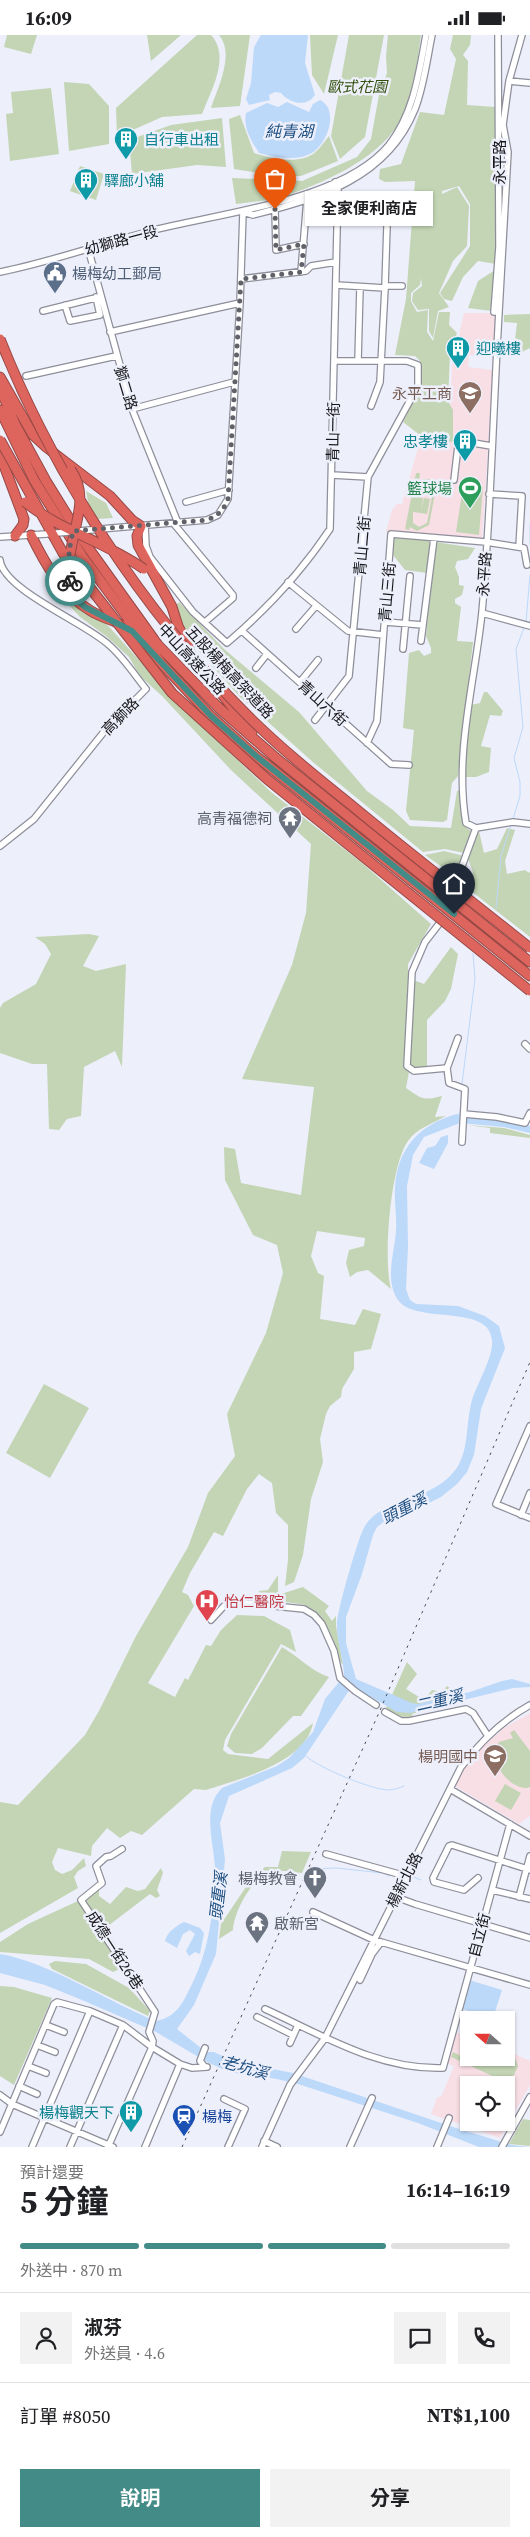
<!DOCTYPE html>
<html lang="zh-TW">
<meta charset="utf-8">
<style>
:root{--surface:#fff;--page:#f2f2f2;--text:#202124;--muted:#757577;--line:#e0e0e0;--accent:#438b87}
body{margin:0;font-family:"Source Serif 4","Noto Sans TC",serif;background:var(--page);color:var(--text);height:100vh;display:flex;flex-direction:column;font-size:19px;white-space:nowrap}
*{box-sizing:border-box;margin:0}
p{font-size:16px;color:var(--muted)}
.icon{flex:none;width:28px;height:28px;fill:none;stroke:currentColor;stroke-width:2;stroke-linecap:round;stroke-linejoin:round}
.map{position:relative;height:2112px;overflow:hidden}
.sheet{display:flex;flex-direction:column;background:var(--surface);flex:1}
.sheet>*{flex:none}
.needle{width:32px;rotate:291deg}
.tools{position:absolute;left:460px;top:1976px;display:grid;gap:10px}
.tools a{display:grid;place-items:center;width:55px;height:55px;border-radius:0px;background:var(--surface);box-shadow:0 1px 4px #0004;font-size:25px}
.pin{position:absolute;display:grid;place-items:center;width:42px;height:42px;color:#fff;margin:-51px -21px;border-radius:50% 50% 50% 0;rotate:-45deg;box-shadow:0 0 5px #0007}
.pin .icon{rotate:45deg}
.courier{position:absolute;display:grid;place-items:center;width:50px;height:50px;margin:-25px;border:4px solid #438b87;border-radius:50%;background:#fff;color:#222;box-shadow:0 1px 6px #0007}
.bubble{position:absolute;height:35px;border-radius:0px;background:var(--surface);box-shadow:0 1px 4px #0004;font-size:16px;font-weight:700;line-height:35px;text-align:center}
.summary em{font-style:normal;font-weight:700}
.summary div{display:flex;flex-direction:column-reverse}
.summary{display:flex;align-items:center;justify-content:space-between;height:85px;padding:0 20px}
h1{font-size:32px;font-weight:700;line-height:38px}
.bar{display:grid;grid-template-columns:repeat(4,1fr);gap:8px 5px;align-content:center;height:60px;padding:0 20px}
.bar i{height:6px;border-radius:4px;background:var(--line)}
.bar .on{background:var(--accent)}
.bar p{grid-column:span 4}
.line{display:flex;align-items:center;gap:12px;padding:0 20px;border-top:1px solid var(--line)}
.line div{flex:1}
.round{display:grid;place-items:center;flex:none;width:52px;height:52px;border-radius:0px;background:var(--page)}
.primary-button{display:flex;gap:10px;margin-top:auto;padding:10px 20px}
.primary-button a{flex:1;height:58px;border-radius:0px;background:var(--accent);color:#fff;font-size:20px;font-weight:700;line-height:58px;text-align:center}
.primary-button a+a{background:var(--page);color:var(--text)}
.status{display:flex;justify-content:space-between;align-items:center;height:35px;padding:0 25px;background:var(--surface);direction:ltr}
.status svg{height:14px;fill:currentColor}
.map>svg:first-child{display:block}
</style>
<div class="status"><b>16:09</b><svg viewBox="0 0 49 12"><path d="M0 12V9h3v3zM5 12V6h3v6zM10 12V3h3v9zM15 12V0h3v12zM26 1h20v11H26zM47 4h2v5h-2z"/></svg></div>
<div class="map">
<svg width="530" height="2112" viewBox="0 0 530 2112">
<rect width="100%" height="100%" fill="#edeffb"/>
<path fill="#f8dee5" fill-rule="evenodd" d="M464 278H495L494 319H486V322L469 320 468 332 493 335 482 505 386 497 392 475 397 469H402L420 406 449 408 452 331Z
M530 1678V1781L519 1789 455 1751 464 1733 481 1713 504 1693Z
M455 1997 469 2001V2022H506V2015L530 2026V2050L500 2103 431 2079 437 2063 442 2060 454 2031 445 2028ZM469 2050H506V2088H469Z"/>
<path fill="#c3d5b4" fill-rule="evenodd" d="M7 0H37L31 19 4 12Z
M147 0H181L151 26Z
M197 0H211C231 22 211 55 202 79L162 82 117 102 116 73Z
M219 0H250L240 71 211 73C218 52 235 19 219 0Z
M310 0H338L324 59 312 40Z
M349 0H384L365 102 340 124 331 101Z
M388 0H421C417 29 414 62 399 88 377 125 320 150 281 162 267 166 251 167 236 169L232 143 302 146 357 122 371 104 379 60 387 38 386 21Z
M453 0H471L470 10 463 20 468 26 467 70 495 72 496 229 478 226 463 242 452 266 444 264 440 258 470 211V169L459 151 442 156V159L457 152 469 171 467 211 453 226 439 258 449 272 438 276 433 303 429 296V274L418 275 412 266 413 258 422 251 421 243 420 250 411 258V266L417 277 428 275 427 297 433 306 439 277H450L449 290 457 298 450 319 448 366 453 375V407L425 404 403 387 421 351 420 326 415 321 395 320 406 264 415 146 385 147 379 144 380 134 401 129 420 77 444 80 456 24 450 14Z
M64 47 89 49 109 71V109L69 116Z
M51 53 59 119 10 126 6 79 13 78 11 57Z
M240 80 254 118C270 123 296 130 313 119 319 115 324 107 329 101L338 126 301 141H277L234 134 229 84Z
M222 83 226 132 197 130 132 139 129 105 171 90Z
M80 131 104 139 96 165 70 156Z
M495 235 492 276 468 273 478 246Z
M530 279V313L522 317 514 313 517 288 504 287V280Z
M416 438H420L419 445 430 444 436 453 429 490 417 496 410 492 409 495 405 494ZM423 448 429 449 433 456 427 488 419 492 413 488V477L427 479 430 464 424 463 421 475 423 463 416 461 419 451Z
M463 452H483L479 500 456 497Z
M86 456 106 468 113 483 98 484 89 472Z
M394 501 430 505 427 538 405 535 393 520Z
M435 507 475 513 468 524 457 526 455 532 459 542V550L464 551 462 560 455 564V568L461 572 457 606 473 607 458 741 452 748 447 785 443 787 410 785 406 776 414 695 403 693 409 618 419 615 424 621 431 618V613L426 601Z
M59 559 103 585 175 665 271 757 362 828 431 889 408 929V943L424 949 451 912 458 919 451 954 445 966 427 985V1031L409 1037 406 1053C422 1064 423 1066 442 1061L435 1082 446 1081C432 1089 417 1093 408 1106 390 1131 383 1225 391 1254L368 1235 357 1237 350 1242 346 1228 349 1215 364 1211 365 1203 317 1196 311 1221 318 1238 324 1241 320 1284 355 1290 363 1274 381 1279 371 1314 354 1317V1334L342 1354 341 1362 330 1371 326 1379 320 1404 323 1427 311 1464 303 1520 294 1547 285 1551 288 1525V1490L276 1478 272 1448 259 1439 247 1454 223 1501 214 1497 190 1538 182 1557 188 1560 194 1571 148 1648 175 1662 185 1643 188 1645 206 1610 211 1611 221 1595 237 1580 264 1581 290 1595 296 1617 281 1609 225 1705 223 1715 228 1719 268 1724 313 1688C306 1728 239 1744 206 1755L194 1754 142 1800 131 1796 120 1803 107 1793 92 1811 91 1821 58 1813 52 1827 55 1835 62 1839 72 1835 84 1823 86 1831 78 1836 74 1842 78 1853 0 1898V1767L18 1770 85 1700 100 1674 136 1601 188 1512 208 1458 235 1421 227 1379 266 1298 283 1238 277 1210 253 1200 225 1145 224 1112 235 1114 241 1148 301 1160 314 1052 242 1044 292 930 306 878 311 809 231 735 162 661 140 641 129 622 106 601 80 582Z
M179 567 224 614 299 677 367 756 393 775 410 791 451 793 457 756 460 755 463 790 471 796 464 818 445 814 423 817 314 728 239 661 189 605 176 570Z
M484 657H487L503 676 501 681 490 680 481 711 491 713 489 737 476 742H464L471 670 480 668Z
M507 793 515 795 505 826 507 839 525 835 529 838 530 836V902L466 852 473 837 468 824 479 796 484 818 497 814Z
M444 816 464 821 455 841 425 820Z
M89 899 99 901 83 931 96 936 126 929 122 1032 115 1016 84 1032 81 1081 67 1084 59 1095 49 1094 47 1029H32L0 1018V973L3 968 36 949 51 919 45 909 35 902Z
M467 1090 504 1093 530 1100V1103L490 1098V1093Z
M44 1349 89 1373 50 1443 6 1418Z
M278 1540V1556L281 1559 303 1552 329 1571 325 1576 332 1586 336 1581V1591L343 1630C338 1625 338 1618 336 1612 330 1595 321 1579 305 1570L260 1563 259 1556 268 1555Z
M282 1612C299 1622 311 1636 329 1642L301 1681H293L262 1713 252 1719 235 1718 227 1711 231 1699Z
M407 1627 417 1639 406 1654 424 1665 432 1655 441 1657 447 1651 451 1654 435 1672 412 1679 413 1683C402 1685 395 1680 386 1673Z
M514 1695 530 1716V1752L527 1753C507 1753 487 1724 499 1707L513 1703 510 1698Z
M505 1749 521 1758 511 1775 495 1766Z
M282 1816 311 1817 302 1838C292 1837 280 1834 271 1837 252 1842 234 1877 233 1895L219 1904 221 1889 252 1843 265 1832H278Z
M161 1833 163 1838 157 1855 160 1861 156 1863 150 1859 104 1894 85 1864 99 1853V1861L110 1869 126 1852 138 1856 145 1854Z
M80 1865 122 1933 113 1937 89 1924 0 1917V1907L28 1889Z
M55 1926 86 1929 129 1953 150 1976 148 1981 52 1934 49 1929Z
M0 1951 14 1952 52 1963 14 2050 0 2041Z
M469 2008V2022H506V2017L515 2023 518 2031 514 2040 509 2043 514 2046 512 2050 451 2022 453 2017 463 2022V2016Z
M523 2084 530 2085V2111L509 2109Z"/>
<path fill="#bcd9fa" d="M261 0H308L305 28 315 60C306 73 289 68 281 58L275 57 269 60 270 65 249 70 246 64 251 48 254 12Z
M320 65C340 75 327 109 312 118 296 127 275 122 259 118 251 105 243 93 246 78L267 68 278 72 287 67 309 77 313 69Z
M457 1079C482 1082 507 1083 530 1091V1098L504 1092 460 1088 424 1102 413 1120 407 1151 408 1212 406 1254 410 1265 416 1269 458 1271 485 1281 499 1291 505 1313 481 1374 474 1420 467 1437 457 1449 441 1462 415 1475 389 1483 377 1492 373 1500 362 1539 346 1582V1608L356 1644 412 1668 418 1669 470 1657 502 1646 512 1644 530 1649V1652L513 1653 410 1678 397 1677 352 1651 304 1723 292 1733 229 1761 220 1788 225 1824 216 1919 194 1970 177 1994 206 2017H214L233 2026 293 2038 456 2093 512 2110 529 2112H479L418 2088 298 2049 277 2044 229 2037 207 2027 156 1997 82 1965 45 1950 0 1938V1919C49 1927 108 1967 156 1986 173 1983 181 1972 188 1957 208 1921 213 1882 215 1842 217 1815 199 1775 222 1753L277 1731 289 1723 313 1697 325 1664 344 1641C344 1623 336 1606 337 1589 337 1577 358 1502 365 1491 382 1462 436 1467 458 1431 469 1413 466 1386 472 1365 477 1349 494 1321 492 1305 489 1268 416 1290 398 1265 384 1244 395 1217 396 1195 397 1181 394 1167 395 1153 397 1113 420 1089 457 1079Z
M448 1100V1108L434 1134 419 1128 427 1113 435 1111 441 1102Z
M184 1887 200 1893 204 1898 200 1919 195 1917 189 1921 186 1916 195 1899 190 1895 183 1899 177 1913 165 1906C167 1897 176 1891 184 1887Z
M466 1944 502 1955 493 1983 458 1973Z"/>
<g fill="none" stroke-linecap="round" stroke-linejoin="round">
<path stroke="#bcd9fa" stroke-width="1" d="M530 490V508
M526 587 530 540
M513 784 520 761V747L514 723 523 692 516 614 524 593
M496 873 501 821 511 790
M462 1049 475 944 473 919
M460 1079 462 1056
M306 1721C319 1733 370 1754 388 1755 394 1755 399 1753 404 1751
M313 1834 336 1833 383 1838 389 1841
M411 1841 421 1845"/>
<path stroke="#cdced9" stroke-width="5.5" stroke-dasharray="5.5 3" stroke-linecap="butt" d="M441 886 446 880 458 842"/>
<g stroke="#8e8f9a" stroke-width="8">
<path id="minor" d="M509 46 530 48
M275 175 276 215 304 209
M243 177 253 180C319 163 387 144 415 74 424 51 427 24 432 0
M88 213 132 374 178 488
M0 237C51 227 100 209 150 196 217 178 342 167 389 110 414 78 419 38 426 0
M301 237 307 164
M241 244 306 236 311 231 336 227
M336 250 385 253V251H402
M385 251 388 161 408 162
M65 270 70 286 100 280 96 262
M43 276 99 262
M499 277 508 117 503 90 509 46 522 0
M110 297 240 268
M358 326 360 252
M26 341 116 321
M371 371 380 347 385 253
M132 374 234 347
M332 440 368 442
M454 445 458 411 462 406 491 411
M489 459 522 461 519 512
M186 467 229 455
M174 489 233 560V563L205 587
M145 491 146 511 150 522 193 577 227 608C266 575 302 536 330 494L338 152 335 147
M112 493 207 485 218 480 228 464 240 268 243 177
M0 502 46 499
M0 525C3 555 86 588 109 610 123 622 134 639 146 654L107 693 34 784 0 811
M288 547 348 596 383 600
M482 578 530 591
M385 587 423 590
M296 594 316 571
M242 596 391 729 409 730
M421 606 434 503
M403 614 410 541
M256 633 267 619
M300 647 318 625
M315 685 349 641 368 442 418 351V330L407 326H335
M367 708 377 686 391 499 486 507 524 513 527 530
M476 793 466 788C454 718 475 647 482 577 491 477 493 377 499 277H494L499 212 498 0
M476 793 513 787 530 789
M458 842 476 793
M439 889 425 907 412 937 407 1031 414 1036 447 1033 458 1003
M525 1009 530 1014
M447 1033 449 1048 465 1054 462 1107
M464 1079 497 1082 525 1088 530 1078
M530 1391 496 1469 530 1483
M521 1480 530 1458
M211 1585 224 1571 243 1568 304 1574 314 1580 322 1589 334 1616 340 1643 355 1656 376 1670
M385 1677 401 1686H409L466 1674 473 1678 488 1701
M450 1754 530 1801
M326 1819 406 1841
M478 1843 464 1855 434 1847 433 1843 449 1811 452 1810 530 1835
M492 1855 530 1864
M396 1862 415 1869 530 1903
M519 1862 530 1821
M313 1877 374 1905 530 1950
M360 1945 372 1919 381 1907
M265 1974C322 2000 378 2035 443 2033L510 1789
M257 1982 293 2000
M46 1990 64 1997
M290 2008 298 1990
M37 2010 55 2017
M28 2031 46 2038
M204 2031 200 2026 205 2013
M19 2051 37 2059
M0 2060 12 2069 113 2112
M224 2064 245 2074 228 2112
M0 2097 54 1969 57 1967 90 1976 123 1990 152 2012 180 2029 192 2033 207 2032
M264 2106 277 2112
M32 2112 90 1976
M70 2112 123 1990
M108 2112 152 2012 153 2006 149 1997 155 1977 81 1865 102 1848 96 1831 106 1822 111 1821 122 1814
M145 2112 180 2029
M262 2112 290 2050 325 2003 461 1732C480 1707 503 1685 530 1670
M350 2112 372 2063
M437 2112 449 2083
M502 2112 530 2062"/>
</g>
<g stroke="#974946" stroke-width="11">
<path id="highway" d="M0 342 33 400 46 412 110 461 132 485 141 491 137 501 138 510 172 572 178 591 189 613
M0 353 15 389 46 446 82 504 158 610 219 673 276 723 530 927
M0 375 34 445 82 521 161 628 211 681 256 721 530 941
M0 414 2 425 24 484 23 490 15 501
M31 500C45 529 62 559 91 576 106 585 123 587 136 600
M221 658 252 697"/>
</g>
<use href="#minor" stroke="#fff" stroke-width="5.5"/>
<use href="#highway" stroke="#dd655d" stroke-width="9"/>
<path stroke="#4b4b51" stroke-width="1" stroke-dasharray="2.5 5" stroke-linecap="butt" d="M182 2112 378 1680 530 1327"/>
<g stroke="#8e8f9a" stroke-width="8" stroke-linecap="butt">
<path id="minor-bridge" d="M46 499 112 493"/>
</g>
<g stroke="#974946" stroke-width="11" stroke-linecap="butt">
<path id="highway-bridge" d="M0 304C54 440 143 576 247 680 279 712 315 741 350 769 409 818 470 865 530 913
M0 405 63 518 172 658 267 744 530 956
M71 435C97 472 56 513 74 556
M25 467C61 496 106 507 144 534"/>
</g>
<use href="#minor-bridge" stroke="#fff" stroke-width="5.5"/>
<use href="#highway-bridge" stroke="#dd655d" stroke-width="9"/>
</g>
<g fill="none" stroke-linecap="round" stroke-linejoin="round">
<path stroke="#616269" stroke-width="5" stroke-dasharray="0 9" d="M70 546 69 516 73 496 207 485C219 480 223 476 228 464L241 244 301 237 304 209 276 215 275 174"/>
<path stroke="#438b87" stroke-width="6" d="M70 546 78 566 85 572 132 596 211 681 256 721 454 879"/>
</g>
<defs>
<g id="building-pin" transform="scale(1.25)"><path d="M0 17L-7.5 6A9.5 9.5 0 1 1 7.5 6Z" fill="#0f9aa8" stroke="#edeffb"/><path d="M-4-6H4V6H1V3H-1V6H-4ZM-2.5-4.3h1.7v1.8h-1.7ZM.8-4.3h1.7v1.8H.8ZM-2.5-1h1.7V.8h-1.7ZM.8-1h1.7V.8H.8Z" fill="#fff"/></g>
<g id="civic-pin" transform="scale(1.25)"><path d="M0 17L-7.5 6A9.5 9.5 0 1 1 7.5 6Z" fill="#5c6f8a" stroke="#edeffb"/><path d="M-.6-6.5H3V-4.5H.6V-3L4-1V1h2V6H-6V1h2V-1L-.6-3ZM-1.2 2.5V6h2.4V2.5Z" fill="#fff"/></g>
<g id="school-pin" transform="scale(1.25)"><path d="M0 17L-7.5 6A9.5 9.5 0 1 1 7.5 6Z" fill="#8d6e63" stroke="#edeffb"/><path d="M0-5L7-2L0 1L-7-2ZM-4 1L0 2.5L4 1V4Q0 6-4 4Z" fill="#fff"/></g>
<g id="stadium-pin" transform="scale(1.25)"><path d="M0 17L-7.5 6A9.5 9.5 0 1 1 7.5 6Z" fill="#2e9e5b" stroke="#edeffb"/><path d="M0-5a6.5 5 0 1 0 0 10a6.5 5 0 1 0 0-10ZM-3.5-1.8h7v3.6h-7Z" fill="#fff"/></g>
<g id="temple-pin" transform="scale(1.25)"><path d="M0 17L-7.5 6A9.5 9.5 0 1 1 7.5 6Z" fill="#6b7280" stroke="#edeffb"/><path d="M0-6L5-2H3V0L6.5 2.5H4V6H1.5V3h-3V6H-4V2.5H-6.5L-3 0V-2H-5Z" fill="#fff"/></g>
<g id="hospital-pin" transform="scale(1.25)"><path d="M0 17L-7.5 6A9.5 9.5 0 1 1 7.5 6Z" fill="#e0444e" stroke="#edeffb"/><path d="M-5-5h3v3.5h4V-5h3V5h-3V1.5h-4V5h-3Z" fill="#fff"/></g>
<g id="church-pin" transform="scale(1.25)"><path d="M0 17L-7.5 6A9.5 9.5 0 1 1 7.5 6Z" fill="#6b7280" stroke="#edeffb"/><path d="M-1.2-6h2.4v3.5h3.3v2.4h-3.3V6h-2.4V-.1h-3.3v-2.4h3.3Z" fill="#fff"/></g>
<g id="station-pin" transform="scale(1.25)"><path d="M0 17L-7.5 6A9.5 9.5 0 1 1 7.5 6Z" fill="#1a4fb4" stroke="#edeffb"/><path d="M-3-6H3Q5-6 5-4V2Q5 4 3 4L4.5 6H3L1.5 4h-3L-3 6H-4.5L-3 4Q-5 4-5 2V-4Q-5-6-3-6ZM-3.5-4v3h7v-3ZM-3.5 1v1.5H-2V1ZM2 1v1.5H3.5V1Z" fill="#fff"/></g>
</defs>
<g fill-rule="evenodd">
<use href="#building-pin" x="126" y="104"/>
<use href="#building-pin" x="86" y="145"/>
<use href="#civic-pin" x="55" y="238"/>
<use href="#building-pin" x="458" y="313"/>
<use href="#school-pin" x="470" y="358"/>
<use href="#building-pin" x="465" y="406"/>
<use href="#stadium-pin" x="470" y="453"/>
<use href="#temple-pin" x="290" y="783"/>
<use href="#hospital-pin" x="207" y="1566"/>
<use href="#school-pin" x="495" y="1721"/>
<use href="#church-pin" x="315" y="1843"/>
<use href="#temple-pin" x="257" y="1888"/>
<use href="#building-pin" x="131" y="2077"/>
<use href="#station-pin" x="184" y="2081"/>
</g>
<g text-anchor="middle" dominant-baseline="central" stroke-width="5" stroke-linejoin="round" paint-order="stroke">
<g font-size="15" font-style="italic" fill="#314f0a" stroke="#edeffb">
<text x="357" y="51">歐式花園</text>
</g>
<g font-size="15" fill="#0d838f" stroke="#edeffb" text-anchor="start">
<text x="144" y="104">自行車出租</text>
<text x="104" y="145">驛廊小舖</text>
<text x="476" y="313">迎曦樓</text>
<text x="448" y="406" text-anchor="end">忠孝樓</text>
<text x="114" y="2077" text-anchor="end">楊梅觀天下</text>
</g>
<g font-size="15" fill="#16161a" stroke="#edeffb">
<text transform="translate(499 127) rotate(-90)">永平路</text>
<text transform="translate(121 205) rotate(-15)">幼獅路一段</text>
<text transform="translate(126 353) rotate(73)">獅二路</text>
<text transform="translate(333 397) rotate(-89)">青山一街</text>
<text transform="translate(362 511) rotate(-85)">青山二街</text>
<text transform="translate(484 539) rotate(-86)">永平路</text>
<text transform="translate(387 557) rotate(-85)">青山三街</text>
<text transform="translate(192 624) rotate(47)">中山高速公路</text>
<text transform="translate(230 637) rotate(47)">五股楊梅高架道路</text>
<text transform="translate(323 668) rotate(42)">青山六街</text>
<text transform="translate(120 681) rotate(-46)">高獅路</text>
<text transform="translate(404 1845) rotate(-63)">楊新北路</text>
<text transform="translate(479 1900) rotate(-75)">自立街</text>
<text transform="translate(115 1915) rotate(57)">成德一街26巷</text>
</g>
<g font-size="15" fill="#4e5e75" stroke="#edeffb" text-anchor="start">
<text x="72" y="238">楊梅幼工郵局</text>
</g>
<g font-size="15" fill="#785e54" stroke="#edeffb" text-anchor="end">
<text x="452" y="358">永平工商</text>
<text x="478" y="1721">楊明國中</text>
</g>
<g font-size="15" fill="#27864d" stroke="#edeffb" text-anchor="end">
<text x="452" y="453">籃球場</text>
</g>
<g font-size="15" fill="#5b616d" stroke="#edeffb" text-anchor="end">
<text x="272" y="783">高青福德祠</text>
<text x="298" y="1843">楊梅教會</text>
<text x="274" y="1888" text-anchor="start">啟新宮</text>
</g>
<g font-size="15" fill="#be3a42" stroke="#edeffb" text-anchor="start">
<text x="224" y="1566">怡仁醫院</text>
</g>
<g font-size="15" fill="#164399" stroke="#edeffb" text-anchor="start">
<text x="202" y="2081">楊梅</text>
</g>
<g font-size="16" font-style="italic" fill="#1c4e80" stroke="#edeffb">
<text x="289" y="96">純青湖</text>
<text transform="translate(404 1473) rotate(-27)">頭重溪</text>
<text transform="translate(439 1665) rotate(-13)">二重溪</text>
<text transform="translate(218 1861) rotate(-83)">頭重溪</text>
<text transform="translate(245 2032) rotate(16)">老坑溪</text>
</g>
</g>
</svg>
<div class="tools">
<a><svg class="needle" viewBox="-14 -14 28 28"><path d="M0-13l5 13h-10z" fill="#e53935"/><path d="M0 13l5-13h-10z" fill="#757577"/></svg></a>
<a><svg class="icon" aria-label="locate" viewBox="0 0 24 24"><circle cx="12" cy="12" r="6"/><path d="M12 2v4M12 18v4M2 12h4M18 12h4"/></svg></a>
</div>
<div class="pin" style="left:275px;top:174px;background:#ea580c"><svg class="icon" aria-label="bag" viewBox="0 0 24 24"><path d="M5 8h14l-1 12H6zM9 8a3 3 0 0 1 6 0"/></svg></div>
<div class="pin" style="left:454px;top:879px;background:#1f2937"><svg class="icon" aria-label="home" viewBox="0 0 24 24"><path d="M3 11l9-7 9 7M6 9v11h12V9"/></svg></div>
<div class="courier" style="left:70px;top:546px"><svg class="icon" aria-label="bike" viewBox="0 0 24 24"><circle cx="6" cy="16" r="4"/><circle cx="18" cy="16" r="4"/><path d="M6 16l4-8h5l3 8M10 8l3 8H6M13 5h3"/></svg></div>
<div class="bubble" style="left:305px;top:156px;width:128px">全家便利商店</div>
</div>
<section class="sheet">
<div class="summary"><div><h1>5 分鐘</h1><p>預計還要</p></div><em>16:14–16:19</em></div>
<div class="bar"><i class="on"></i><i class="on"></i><i class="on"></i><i></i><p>外送中 · 870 m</p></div>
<div class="line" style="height:90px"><a class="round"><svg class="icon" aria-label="person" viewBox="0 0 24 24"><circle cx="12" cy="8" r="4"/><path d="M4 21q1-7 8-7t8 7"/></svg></a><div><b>淑芬</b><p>外送員 · 4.6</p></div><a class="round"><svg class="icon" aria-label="chat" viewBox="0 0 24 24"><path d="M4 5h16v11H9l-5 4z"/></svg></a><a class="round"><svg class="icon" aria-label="phone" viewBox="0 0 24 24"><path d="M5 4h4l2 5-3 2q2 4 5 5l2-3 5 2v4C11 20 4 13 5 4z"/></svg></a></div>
<div class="line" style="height:65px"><div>訂單 #8050</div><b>NT$1,100</b></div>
<div class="primary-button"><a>說明</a><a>分享</a></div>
</section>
